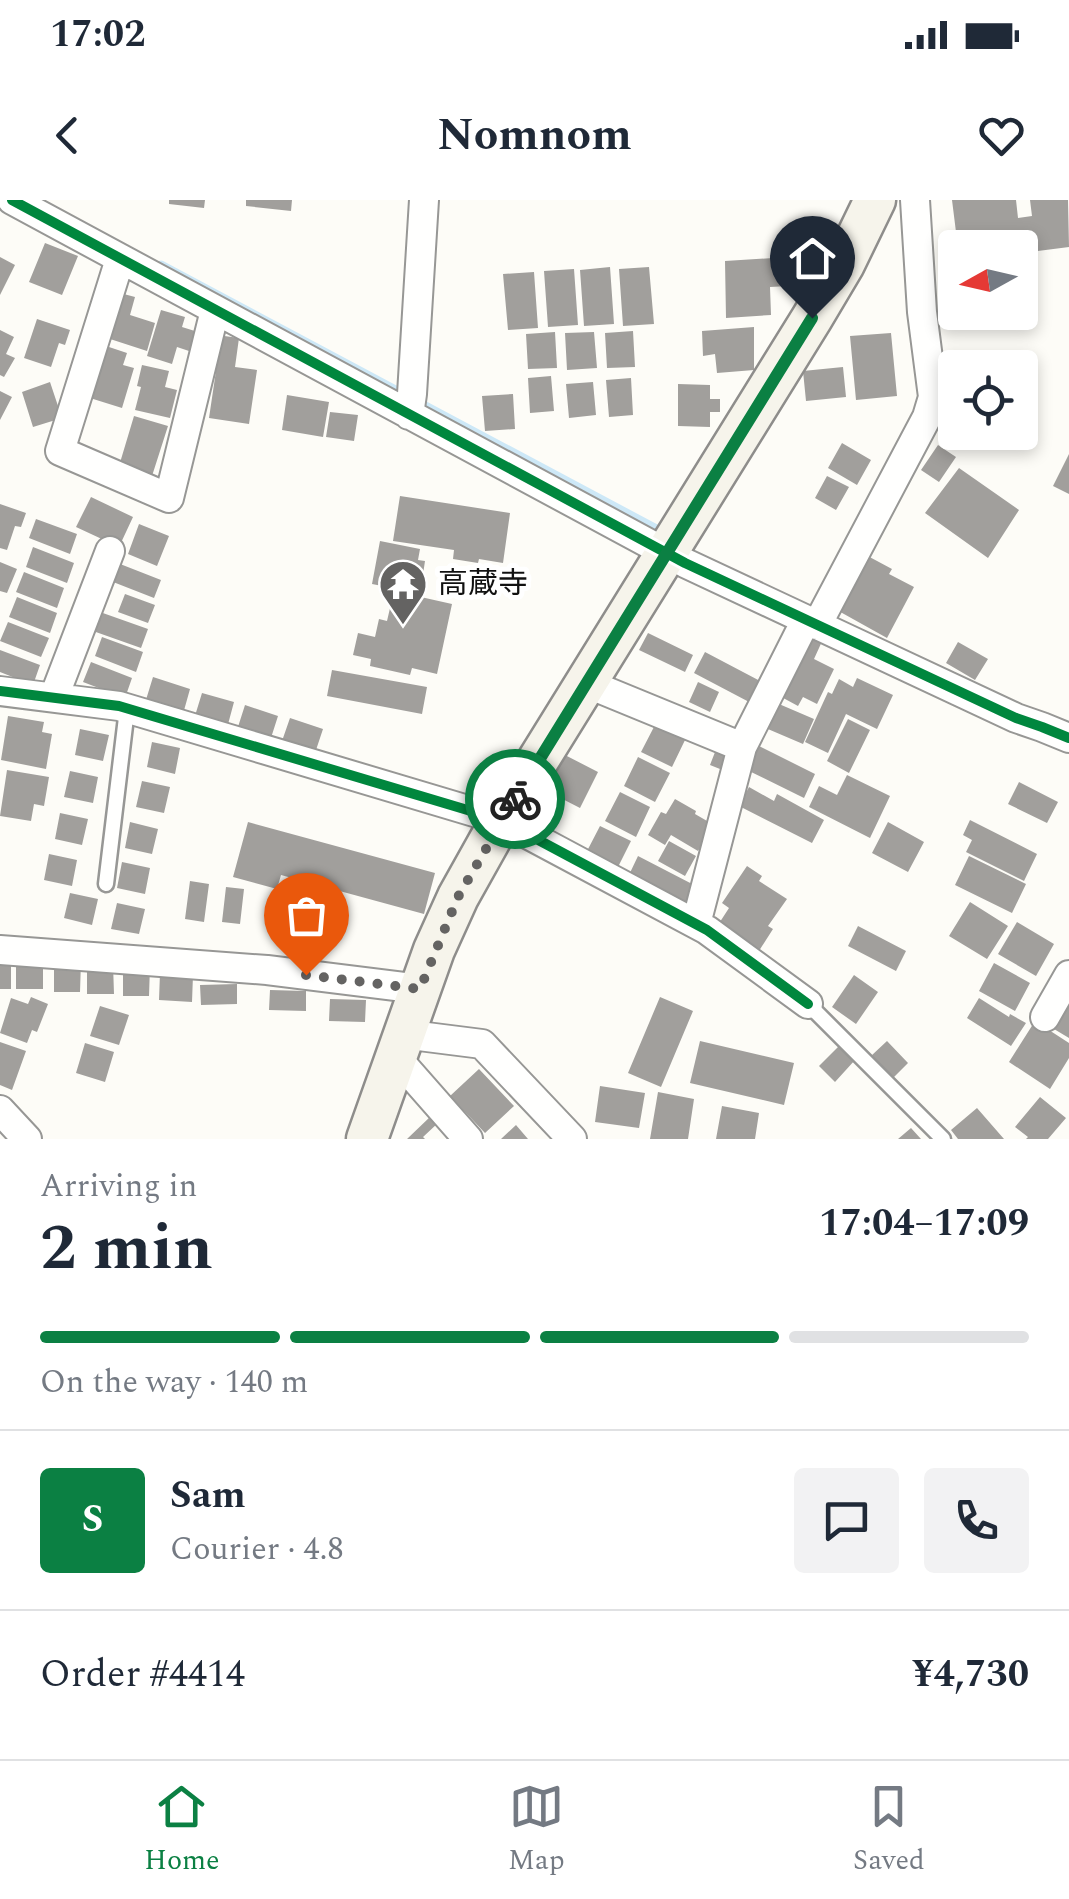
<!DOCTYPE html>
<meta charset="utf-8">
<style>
:root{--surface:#fff;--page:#f2f2f3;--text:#1f2937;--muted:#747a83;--line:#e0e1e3;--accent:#0b8043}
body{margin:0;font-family:Spectral,"Noto Sans JP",serif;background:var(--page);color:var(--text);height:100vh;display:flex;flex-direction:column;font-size:38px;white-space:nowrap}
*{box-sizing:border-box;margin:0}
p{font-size:32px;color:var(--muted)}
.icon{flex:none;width:55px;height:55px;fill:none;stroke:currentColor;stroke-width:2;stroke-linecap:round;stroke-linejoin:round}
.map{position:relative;height:939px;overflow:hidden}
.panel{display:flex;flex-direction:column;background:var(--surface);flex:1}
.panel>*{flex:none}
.needle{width:65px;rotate:262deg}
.tools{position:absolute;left:938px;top:30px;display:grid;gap:20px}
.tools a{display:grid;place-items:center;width:100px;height:100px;border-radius:10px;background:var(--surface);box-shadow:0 5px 15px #0003;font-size:50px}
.pin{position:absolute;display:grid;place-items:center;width:85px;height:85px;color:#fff;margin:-102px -42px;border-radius:50% 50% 50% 0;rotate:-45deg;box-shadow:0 0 10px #0007}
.pin .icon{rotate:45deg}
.courier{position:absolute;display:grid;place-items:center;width:100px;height:100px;margin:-50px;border:8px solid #0b8043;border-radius:50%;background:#fff;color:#222;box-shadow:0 2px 12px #0007}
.headline em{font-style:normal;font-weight:700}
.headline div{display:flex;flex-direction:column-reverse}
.headline{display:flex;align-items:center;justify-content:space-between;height:170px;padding:0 40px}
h1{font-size:65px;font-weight:700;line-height:75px}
.bar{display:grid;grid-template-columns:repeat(4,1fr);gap:15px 10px;align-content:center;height:120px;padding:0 40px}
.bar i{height:12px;border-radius:8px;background:var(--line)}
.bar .on{background:var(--accent)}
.bar p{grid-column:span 4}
.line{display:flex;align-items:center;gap:25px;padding:0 40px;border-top:2px solid var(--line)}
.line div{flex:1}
.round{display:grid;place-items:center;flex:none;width:105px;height:105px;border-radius:10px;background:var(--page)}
.status{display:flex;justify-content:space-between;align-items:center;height:70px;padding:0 50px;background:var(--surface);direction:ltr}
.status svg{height:28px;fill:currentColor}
header{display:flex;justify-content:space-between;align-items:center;height:130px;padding:0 40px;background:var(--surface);font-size:45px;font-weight:700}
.menu{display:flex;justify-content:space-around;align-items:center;height:140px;border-top:2px solid var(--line);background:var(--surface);font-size:28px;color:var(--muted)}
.menu a{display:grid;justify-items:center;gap:5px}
.menu .on{color:var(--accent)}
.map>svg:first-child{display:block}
</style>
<div class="status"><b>17:02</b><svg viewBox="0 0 49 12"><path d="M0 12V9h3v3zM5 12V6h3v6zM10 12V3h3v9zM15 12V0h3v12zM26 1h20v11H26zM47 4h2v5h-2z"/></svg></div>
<header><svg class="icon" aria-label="back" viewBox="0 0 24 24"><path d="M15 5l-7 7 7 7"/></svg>Nomnom<svg class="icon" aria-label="heart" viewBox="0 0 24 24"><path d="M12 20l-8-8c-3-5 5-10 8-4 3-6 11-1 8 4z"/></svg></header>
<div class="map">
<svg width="1069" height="939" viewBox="0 0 1069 939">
<rect width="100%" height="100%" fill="#fdfcf7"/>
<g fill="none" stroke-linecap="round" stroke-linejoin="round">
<path stroke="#cde8f7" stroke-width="9" d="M161 65 662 332"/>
</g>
<path fill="#a19f9c" d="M169 0H205L204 8 169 4Z
M246 0H292L291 11 246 6Z
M952 0H1016L1018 18 1032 16 1030 0H1068L1069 47 1030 52V47L998 48 997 44 958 48Z
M45 43 78 56 62 95 29 82Z
M0 57 15 65 0 95Z
M788 57 789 86 770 87 771 115 726 118 725 61Z
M610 67 614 124 584 126 580 70Z
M649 67 654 124 623 126 619 69Z
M574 69 578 125 548 127 544 71Z
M534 72 538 128 508 130 503 74Z
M120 93 135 97 130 115 155 123 147 151 107 138Z
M161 110 185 117 182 127 198 132 192 152 177 147 172 164 147 156Z
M37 119 70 130 65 145 59 143 51 167 24 158Z
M754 127V170L717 173 715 154 703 156 702 131Z
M0 130 14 137 6 154 15 158 4 177 0 175Z
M633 131 635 167 607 168 605 133Z
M555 132 557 168 528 169 526 134Z
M594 132 597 168 567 170 565 133Z
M891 133 897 196 856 200 850 136Z
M217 135 239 138 235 167 257 170 249 224 209 218 216 171 212 170Z
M106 146 127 153 123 165 134 168 122 208 90 198Z
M142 165 169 171 165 187 177 190 170 218 135 210 141 187 137 186Z
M843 167 846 197 806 201 803 171Z
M551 176 554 211 530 213 528 178Z
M631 178 633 215 609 217 606 180Z
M50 182 62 218 33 227 22 192Z
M593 182 596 215 569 218 566 184Z
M678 184 710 185V199H720V212H710V227L678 226Z
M0 191 12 197 0 220Z
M513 194 515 229 485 231 482 196Z
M287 195 329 202 323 237 282 230Z
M330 212 358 215 354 241 326 237Z
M134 216 168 226 152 276 119 266Z
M842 243 871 260 857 285 828 268Z
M938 245 956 257 939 282 921 270Z
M1069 254V294L1053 286Z
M959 268 1019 310 988 358 925 313Z
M827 276 849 287 836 310 815 298Z
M400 296 510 313 503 363 479 359 478 363 453 359 454 350 393 341Z
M91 297 133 317 119 347 76 327Z
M0 304 26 313 21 327 15 326 7 350 0 348Z
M36 319 77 334 70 354 29 338Z
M139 324 169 336 157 366 128 354Z
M380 341 420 349 418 360 425 361 422 381 415 380 413 392 372 384Z
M33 347 74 363 67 383 26 367Z
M864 354 892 369 889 374 914 387 887 438 835 409Z
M0 362 17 369 7 393 0 391Z
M115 362 161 380 154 398 108 380Z
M24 372 64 388 57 408 16 392Z
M394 391 452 404 437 474 412 468 410 475 370 466 371 459 353 455 358 433 375 437 379 419 387 421Z
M125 394 155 405 148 423 118 412Z
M17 397 57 413 50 433 9 417Z
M100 412 148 429 141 448 93 431Z
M8 422 49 438 41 457 0 441Z
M807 428 824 437 814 459 834 469 817 504 803 497 798 506 774 493Z
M648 433 693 455 685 472 639 450Z
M102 437 143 452 136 472 95 456Z
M958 442 988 459 975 480 946 463Z
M0 450 40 465 33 485 0 472Z
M705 452 762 482 751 503 694 473Z
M91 462 132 478 125 498 83 482Z
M332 470 427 487 422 514 327 496Z
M153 477 190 489 183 514 145 503Z
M857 478 893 495 877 529 846 514 828 553 805 542 828 492 832 494 839 479 853 487Z
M698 482 719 492 710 512 689 502Z
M202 493 234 502 227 528 194 519Z
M772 501 814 519 803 544 761 526Z
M245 505 278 516 270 541 237 530Z
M8 516 44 522 42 532 52 534 46 569 1 560Z
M290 518 323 529 315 553 282 541Z
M848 519 870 530 849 573 827 561Z
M656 523 686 538 672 567 641 552Z
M80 529 109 535 103 561 75 555Z
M152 542 180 548 175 574 147 567Z
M759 546 815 574 804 598 747 570Z
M717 547 737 555 730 573 710 565Z
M563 554 598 572 580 608 545 590Z
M638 557 670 573 655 602 624 586Z
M7 570 49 577 44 606 34 604 31 621 0 616Z
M70 571 98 577 93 603 64 597Z
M847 575 890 596 870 638 809 607 819 586 837 595Z
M142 581 170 587 164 613 136 607Z
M1019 582 1058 602 1047 623 1008 604Z
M749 587 774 601 777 594 824 620 812 643 739 606Z
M620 592 650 607 636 637 605 621Z
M675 599 696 611 695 614 714 625 698 651 671 635 665 645 648 635 661 612 666 614Z
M60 613 88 619 82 645 55 639Z
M970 620 1037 654 1024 681 966 652 972 640 963 635Z
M130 622 158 629 152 654 125 648Z
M248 622 435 673 424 714 281 675 277 689 233 677Z
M888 622 924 642 908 672 872 653Z
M600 626 631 641 617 669 586 653Z
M669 641 696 656 685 676 658 661Z
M49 654 77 660 72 686 44 680Z
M638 656 696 686 684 711 628 677Z
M969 656 1026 684 1012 713 955 685Z
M122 662 150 668 145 694 117 688Z
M747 666 762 676 759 681 787 699 768 726 773 729 757 754 716 728 729 708 722 703Z
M190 681 209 684 204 722 185 719Z
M226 687 244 689 240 724 222 722Z
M70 693 98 699 92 725 64 718Z
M970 702 1008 726 987 759 949 736Z
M117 703 145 709 139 734 111 729Z
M1017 722 1054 744 1036 776 998 754Z
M858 726 906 751 896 771 848 746Z
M16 759H43V789H16Z
M54 761H81L80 792H54Z
M0 763H11V789H0Z
M994 763 1030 783 1015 811 979 791Z
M87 764H113L114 794H87Z
M123 765 150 766 149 796H123Z
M160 773 193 775 192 802 159 800Z
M854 775 878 792 856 824 832 807Z
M237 784V804L201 805 200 785Z
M270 790 306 791V811L269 810Z
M1069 795V838L1049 826Z
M31 797 48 804 37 832 32 830 27 843 0 833 11 798 28 804Z
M660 797 693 811 661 887 628 873Z
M979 798 1009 817 1010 814 1026 823 1011 846 967 818Z
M330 799 366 800 365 822 329 821Z
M100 806 129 815 119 845 90 836Z
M1035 821 1069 843V858L1050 889 1009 862Z
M700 841 794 863 784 905 690 883Z
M887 841 908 863 893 878 871 856Z
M0 842 26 851 12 890 0 885Z
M85 843 114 852 105 882 76 873Z
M840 845 855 860 835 882 819 866Z
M479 869 514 906 485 933 450 896Z
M600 886 645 893 639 928 595 922Z
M658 892 694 899 688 939H650Z
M1040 897 1066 918 1048 939H1026L1028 937 1015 927Z
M722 906 759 913 755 939H716Z
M977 908 1004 939H958L951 930Z
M431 916 438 923 423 937 425 939H407Z
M516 925 528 939H501Z
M911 928 921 939H898Z"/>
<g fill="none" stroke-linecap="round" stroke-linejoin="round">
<g stroke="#979795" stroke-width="19">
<path id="lane" d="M106 684 127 509
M808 804 943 939"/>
</g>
<g stroke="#979795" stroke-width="32">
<path id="street" d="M12 0 685 363 1016 518 1042 527 1069 538
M120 59 60 251 169 298 215 110
M409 215 412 194 424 0
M817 425 927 217 933 197 922 112 915 0
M586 483 742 547
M0 491 119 506 501 620 707 730 808 804
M54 497 110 351
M696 724 742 547 806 420
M0 750 267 770 420 789
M1045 817 1069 775
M403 834 482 844 572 939
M395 856 468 939
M0 910 27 939"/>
</g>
<g stroke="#8e8d8b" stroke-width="45">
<path id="secondary" d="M367 939 434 750 458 697 501 620 812 118 844 64 875 0"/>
</g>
<use href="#lane" stroke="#fffffe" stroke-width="14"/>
<use href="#street" stroke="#fffffe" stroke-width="28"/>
<use href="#secondary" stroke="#f6f4eb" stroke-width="40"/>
<g stroke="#fff" stroke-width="16">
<path id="cycleway" d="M12 0 685 363 1016 518 1042 527 1069 538
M0 491 119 506 501 620 707 730 808 804"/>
</g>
<use href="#cycleway" stroke="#00873e" stroke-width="10"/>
</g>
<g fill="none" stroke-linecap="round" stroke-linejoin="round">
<path stroke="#646362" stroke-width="10" stroke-dasharray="0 18" d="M306 775 420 789 458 697 515 599"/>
<path stroke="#0b8043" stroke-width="12" d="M515 599 812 118"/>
</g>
<defs>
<g id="temple-pin" transform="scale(2.5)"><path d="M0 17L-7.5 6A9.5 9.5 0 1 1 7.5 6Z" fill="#646362" stroke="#fff"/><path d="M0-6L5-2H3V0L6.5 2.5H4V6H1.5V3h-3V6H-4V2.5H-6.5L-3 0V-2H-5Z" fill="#fff"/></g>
</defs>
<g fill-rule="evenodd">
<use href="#temple-pin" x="403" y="384"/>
</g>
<g text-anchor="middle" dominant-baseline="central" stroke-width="10" stroke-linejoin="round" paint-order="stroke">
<g font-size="30" fill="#111" stroke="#fff" text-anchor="start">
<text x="438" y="384">高蔵寺</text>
</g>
</g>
</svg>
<div class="tools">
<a><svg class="needle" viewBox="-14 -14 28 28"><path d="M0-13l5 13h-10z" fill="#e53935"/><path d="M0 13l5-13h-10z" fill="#747a83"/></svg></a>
<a><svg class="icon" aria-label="locate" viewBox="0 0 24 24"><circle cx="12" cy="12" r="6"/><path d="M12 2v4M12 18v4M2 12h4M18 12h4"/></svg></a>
</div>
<div class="pin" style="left:306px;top:775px;background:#ea580c"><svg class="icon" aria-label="bag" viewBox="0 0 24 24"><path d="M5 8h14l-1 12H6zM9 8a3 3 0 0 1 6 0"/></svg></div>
<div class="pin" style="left:812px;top:118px;background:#1f2937"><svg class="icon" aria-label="home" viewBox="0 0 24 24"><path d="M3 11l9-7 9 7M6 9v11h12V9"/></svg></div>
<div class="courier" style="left:515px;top:599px"><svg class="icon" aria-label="bike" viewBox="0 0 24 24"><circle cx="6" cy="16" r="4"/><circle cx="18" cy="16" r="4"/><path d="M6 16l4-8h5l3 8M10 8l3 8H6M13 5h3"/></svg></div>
</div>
<section class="panel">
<div class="headline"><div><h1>2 min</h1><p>Arriving in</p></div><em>17:04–17:09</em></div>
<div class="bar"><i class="on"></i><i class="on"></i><i class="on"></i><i></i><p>On the way · 140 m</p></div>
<div class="line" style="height:180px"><b class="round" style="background:var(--accent);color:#fff">S</b><div><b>Sam</b><p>Courier · 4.8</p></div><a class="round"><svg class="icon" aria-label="chat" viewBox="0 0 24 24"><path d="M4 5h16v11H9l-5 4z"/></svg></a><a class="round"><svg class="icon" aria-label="phone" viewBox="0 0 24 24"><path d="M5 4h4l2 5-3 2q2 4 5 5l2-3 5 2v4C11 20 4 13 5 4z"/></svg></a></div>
<div class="line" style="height:130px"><div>Order #4414</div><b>¥4,730</b></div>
</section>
<nav class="menu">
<a class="on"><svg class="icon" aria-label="home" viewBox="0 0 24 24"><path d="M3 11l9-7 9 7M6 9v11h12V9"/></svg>Home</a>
<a><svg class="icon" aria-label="map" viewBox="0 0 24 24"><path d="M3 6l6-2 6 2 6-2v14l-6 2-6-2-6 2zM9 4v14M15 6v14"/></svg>Map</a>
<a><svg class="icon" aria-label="saved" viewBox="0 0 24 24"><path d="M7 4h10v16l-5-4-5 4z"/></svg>Saved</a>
</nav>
